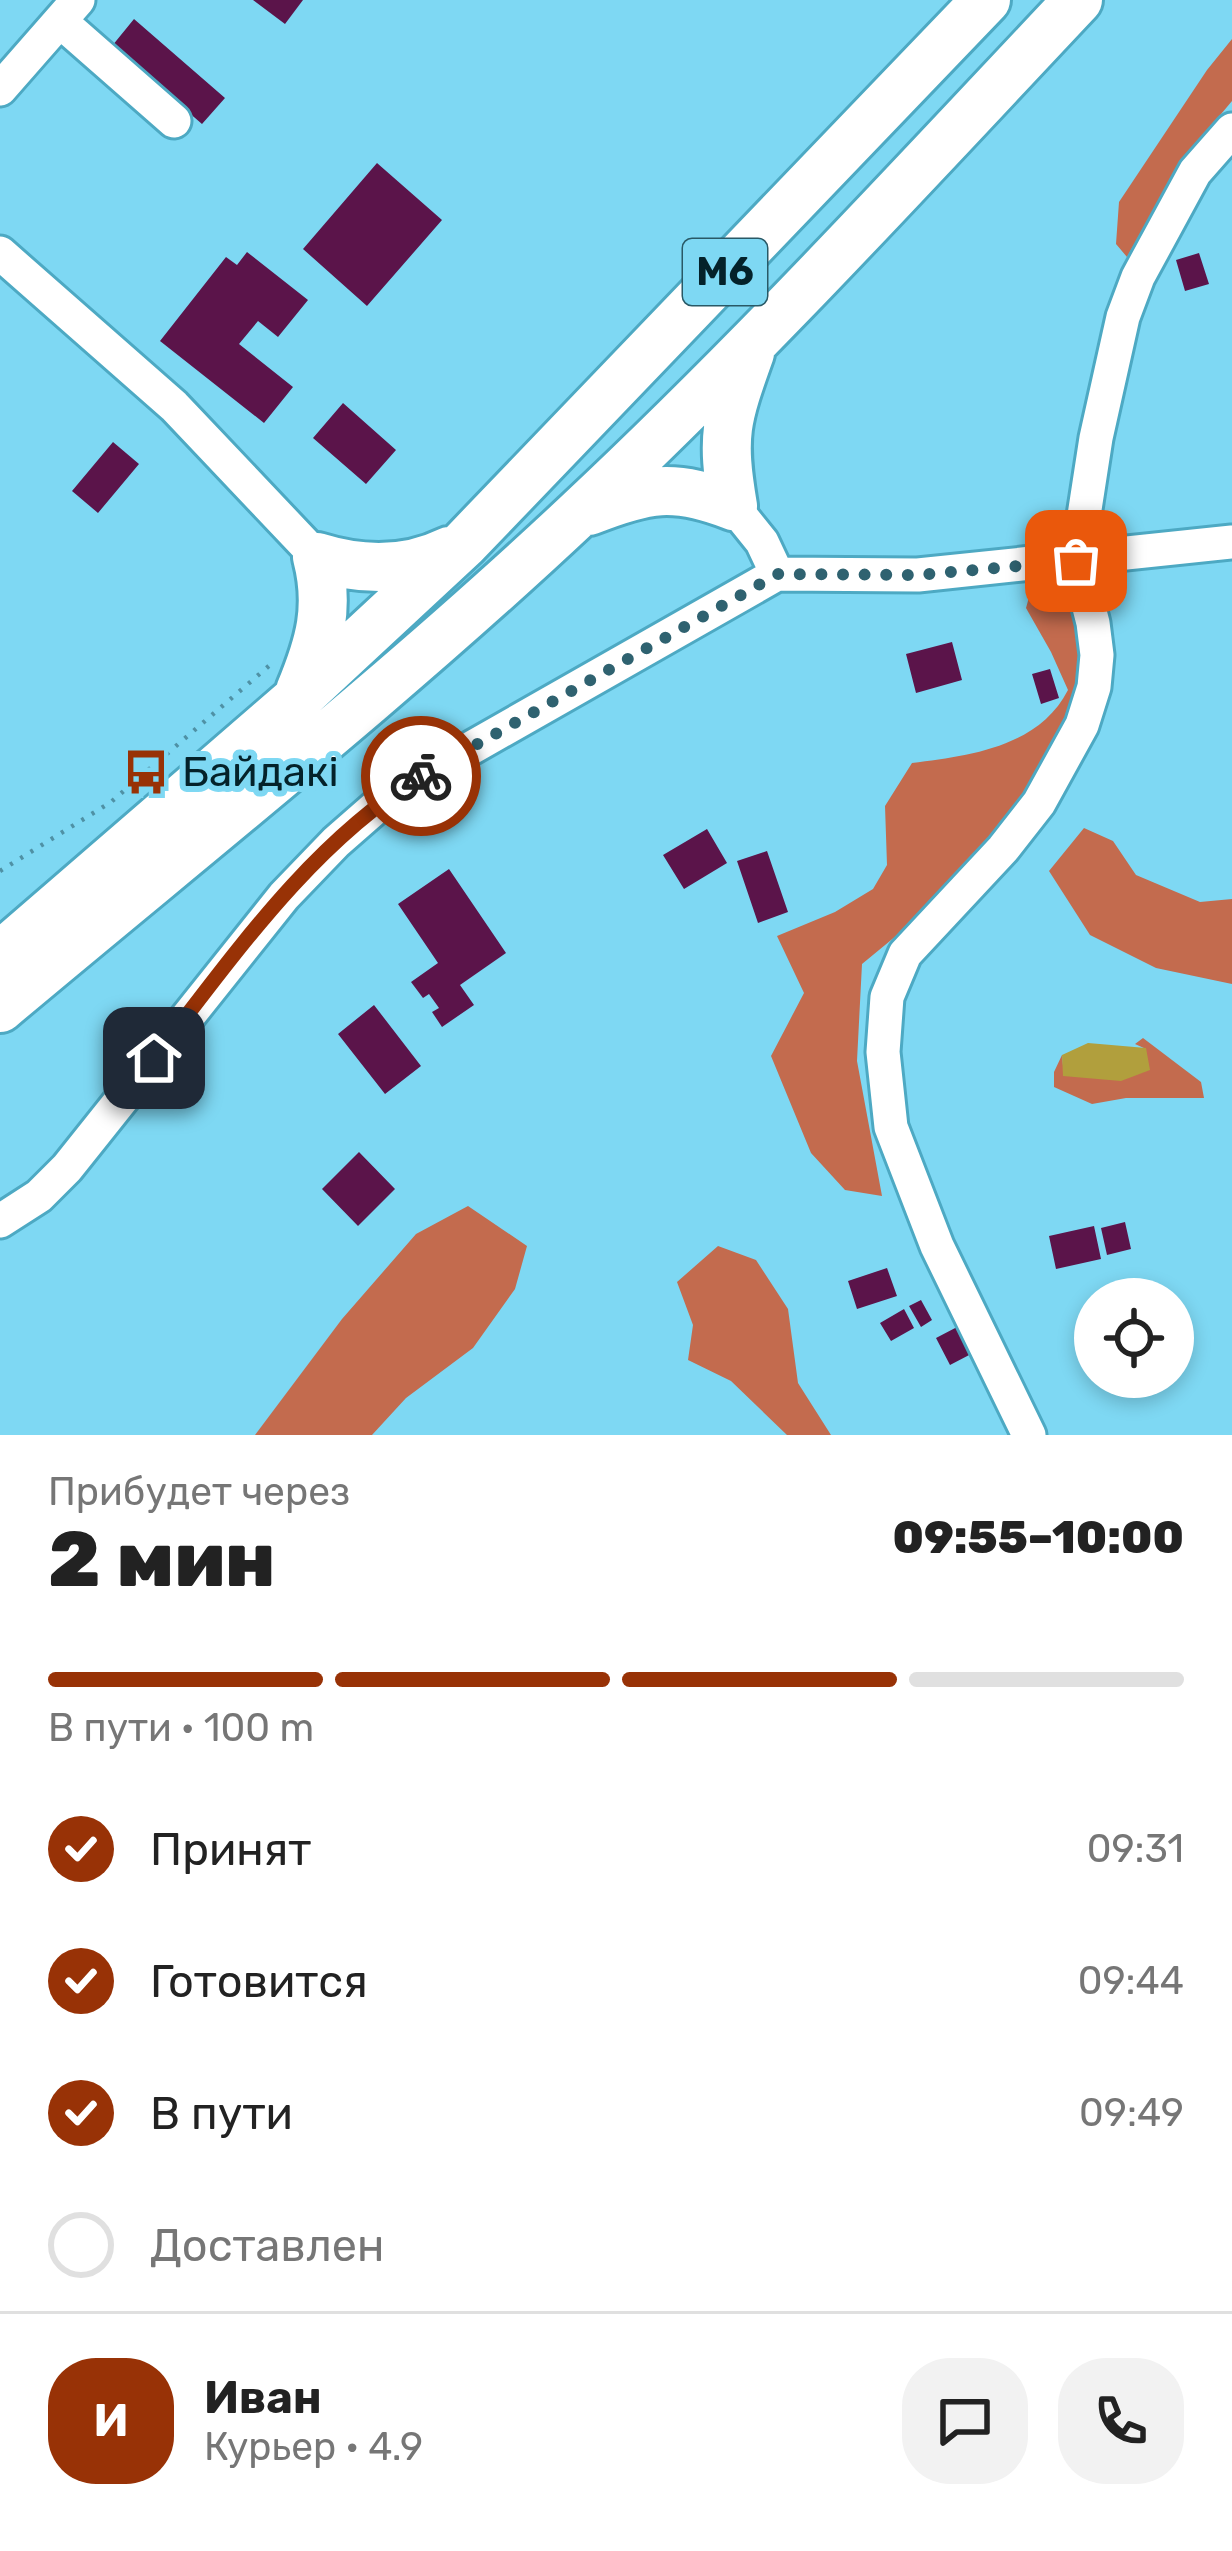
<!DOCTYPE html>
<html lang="ru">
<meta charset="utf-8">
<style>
:root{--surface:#fff;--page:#f2f2f2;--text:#222;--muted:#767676;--line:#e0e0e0;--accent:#983206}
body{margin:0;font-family:Rubik,sans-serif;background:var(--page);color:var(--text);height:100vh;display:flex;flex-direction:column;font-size:45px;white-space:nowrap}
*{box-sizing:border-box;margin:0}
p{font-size:39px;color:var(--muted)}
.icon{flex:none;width:66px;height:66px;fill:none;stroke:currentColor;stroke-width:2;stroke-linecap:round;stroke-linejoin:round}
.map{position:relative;height:1435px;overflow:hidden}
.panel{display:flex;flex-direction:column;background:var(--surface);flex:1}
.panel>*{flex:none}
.fabs{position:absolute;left:1074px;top:1278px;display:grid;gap:24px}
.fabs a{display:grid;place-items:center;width:120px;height:120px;border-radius:50%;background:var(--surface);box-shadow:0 6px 18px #0003;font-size:60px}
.pin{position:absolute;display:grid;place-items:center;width:102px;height:102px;color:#fff;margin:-51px;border-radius:24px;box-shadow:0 6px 18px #0006}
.courier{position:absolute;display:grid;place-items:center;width:120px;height:120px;margin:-60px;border:9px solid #983206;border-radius:50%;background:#fff;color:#222;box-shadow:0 3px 15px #0007}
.headline em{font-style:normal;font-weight:800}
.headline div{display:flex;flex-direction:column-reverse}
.headline{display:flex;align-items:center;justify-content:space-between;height:204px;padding:0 48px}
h1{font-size:78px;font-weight:800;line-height:90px}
.bar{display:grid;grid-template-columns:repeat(4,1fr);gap:18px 12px;align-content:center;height:144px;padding:0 48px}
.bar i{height:15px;border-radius:9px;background:var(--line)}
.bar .selected{background:var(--accent)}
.bar p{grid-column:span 4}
.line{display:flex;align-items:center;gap:30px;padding:0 48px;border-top:3px solid var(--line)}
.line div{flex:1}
.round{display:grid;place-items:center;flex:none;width:126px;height:126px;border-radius:48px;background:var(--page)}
ol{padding:0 48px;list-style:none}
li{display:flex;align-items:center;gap:36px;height:132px}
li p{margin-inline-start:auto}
li .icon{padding:12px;border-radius:50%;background:var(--accent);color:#fff;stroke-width:4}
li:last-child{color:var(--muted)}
li i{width:66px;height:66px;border:6px solid var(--line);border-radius:50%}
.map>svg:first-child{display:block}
</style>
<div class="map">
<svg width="1232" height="1435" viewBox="0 0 1232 1435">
<rect width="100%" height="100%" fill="#7ed8f3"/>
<path fill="#c36b4e" d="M1232 39V101L1180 163 1127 257 1116 244 1119 202 1207 70Z
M1053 582 1064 590 1080 614 1088 644 1077 711 1003 835 913 922 862 964 857 1061 882 1196 845 1190 811 1153 771 1056 804 993 777 936 835 912 873 889 887 865 885 806 912 763C969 756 1039 747 1068 690L1051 652 1026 608 1033 583Z
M1084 828 1113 841 1136 875 1200 902 1232 899V984L1156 968 1090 935 1049 871Z
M1143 1038 1201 1082 1204 1098H1126L1092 1104 1054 1087V1072L1062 1055 1064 1076 1146 1049 1135 1044Z
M468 1206 527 1246 515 1289 473 1348 406 1398 372 1435H255L342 1319 416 1234Z
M718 1246 756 1260 788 1309 798 1383 831 1435H787L731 1381 688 1360 693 1325 677 1282Z"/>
<path fill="#b19f3d" d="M1088 1043 1146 1048 1150 1070 1121 1081 1063 1076 1062 1055Z"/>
<path fill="#5b144a" d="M253 0H303L285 24Z
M134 19 225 98 202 124 112 46Z
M377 163 442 220 367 306 303 249Z
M247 252 308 300 278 337 258 321 239 344 293 387 264 423 160 341 226 257 237 265Z
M1199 253 1209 284 1185 291 1176 260Z
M343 403 396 450 366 484 313 438Z
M113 442 139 464 98 513 72 491Z
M952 642 962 680 916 693 906 654Z
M1050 669 1059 698 1041 704 1032 674Z
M707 829 727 863 684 889 663 855Z
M767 851 788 912 758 923 737 861Z
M449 869 506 953 460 985 474 1005 442 1027 432 1012 439 1008 429 994 423 998 411 982 438 963 398 904Z
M374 1005 421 1066 385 1094 338 1034Z
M359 1152 395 1189 358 1226 322 1189Z
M1125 1222 1131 1249 1107 1255 1101 1228Z
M1094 1226 1101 1259 1056 1269 1049 1236Z
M887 1268 897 1296 857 1309 848 1281Z
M921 1300 932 1320 921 1327 909 1306Z
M904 1309 914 1328 891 1341 880 1323Z
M959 1326 973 1353 950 1365 936 1338Z"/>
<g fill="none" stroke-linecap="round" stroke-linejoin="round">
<g stroke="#4da9c3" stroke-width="39">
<path id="minor" d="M60 21 174 121
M0 89 78 0
M0 253 174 406 317 557
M733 506 762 542 777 574
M0 1221 39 1196 67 1168 284 896 336 842 392 793 777 574 918 575 1232 542
M1029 1435 937 1246 891 1127 883 1052 887 997 905 954 1003 849 1039 803 1082 725 1094 687 1097 655 1093 623 1077 561 1096 438 1123 317 1138 277 1195 172 1232 130"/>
</g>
<g stroke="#4da9c3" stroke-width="54">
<path id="highway" d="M733 506C721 435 726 420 750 353
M589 511C647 488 674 483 733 506
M317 557C362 571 406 572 449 551
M300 691C320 643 330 607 317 557
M0 956 296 700 464 544 986 0
M0 1008C194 845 394 687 579 513 753 350 914 174 1078 0"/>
</g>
<path stroke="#4f91a5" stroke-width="4.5" stroke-dasharray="3 9" stroke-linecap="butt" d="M0 871 111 802 270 665"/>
<use href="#minor" stroke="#fff" stroke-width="33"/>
<use href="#highway" stroke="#fff" stroke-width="48"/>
</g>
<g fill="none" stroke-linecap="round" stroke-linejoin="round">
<path stroke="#2f6270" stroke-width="12" stroke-dasharray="0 21.6" d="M421 776 778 574 918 575 1076 561"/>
<path stroke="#983206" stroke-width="15" d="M154 1058C232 958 310 844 421 776"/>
</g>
<defs>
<g id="bus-bare" transform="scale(3.6)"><path d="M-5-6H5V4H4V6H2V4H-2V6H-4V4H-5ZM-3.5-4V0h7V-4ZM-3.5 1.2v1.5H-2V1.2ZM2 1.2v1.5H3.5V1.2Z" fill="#983206" stroke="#7ed8f3" stroke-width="2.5" paint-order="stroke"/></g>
</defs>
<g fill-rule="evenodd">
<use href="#bus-bare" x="146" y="772"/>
</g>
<g text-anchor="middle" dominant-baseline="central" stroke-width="12" stroke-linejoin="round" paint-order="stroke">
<rect fill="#7ed8f3" stroke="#295966" stroke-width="3" x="683" y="239" width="84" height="66" rx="9"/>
<g font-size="39" font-weight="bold" fill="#04222a">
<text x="725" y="272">М6</text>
</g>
<g font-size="42" fill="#04222a" stroke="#7ed8f3" text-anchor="start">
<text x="182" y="772">Байдакі</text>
</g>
</g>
</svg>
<div class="fabs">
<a><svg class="icon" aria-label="locate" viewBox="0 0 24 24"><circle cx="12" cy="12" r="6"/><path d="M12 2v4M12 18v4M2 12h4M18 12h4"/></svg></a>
</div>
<div class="pin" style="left:1076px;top:561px;background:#ea580c"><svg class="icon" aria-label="bag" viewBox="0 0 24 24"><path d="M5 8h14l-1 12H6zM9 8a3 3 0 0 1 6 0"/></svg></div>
<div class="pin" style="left:154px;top:1058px;background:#1f2937"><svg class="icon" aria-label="home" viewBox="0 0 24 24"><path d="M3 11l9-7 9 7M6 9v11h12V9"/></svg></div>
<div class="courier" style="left:421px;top:776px"><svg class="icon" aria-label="bike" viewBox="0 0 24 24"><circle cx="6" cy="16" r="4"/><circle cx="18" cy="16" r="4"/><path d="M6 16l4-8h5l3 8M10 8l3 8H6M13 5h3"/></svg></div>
</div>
<section class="panel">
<div class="headline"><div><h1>2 мин</h1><p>Прибудет через</p></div><em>09:55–10:00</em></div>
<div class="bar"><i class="selected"></i><i class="selected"></i><i class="selected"></i><i></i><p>В пути · 100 m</p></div>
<ol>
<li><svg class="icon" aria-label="check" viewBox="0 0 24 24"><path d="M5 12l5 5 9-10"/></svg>Принят<p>09:31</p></li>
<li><svg class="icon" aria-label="check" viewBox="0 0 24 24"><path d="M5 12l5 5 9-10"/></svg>Готовится<p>09:44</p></li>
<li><svg class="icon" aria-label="check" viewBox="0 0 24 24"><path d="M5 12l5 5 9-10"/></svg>В пути<p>09:49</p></li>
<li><i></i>Доставлен</li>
</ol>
<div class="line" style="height:216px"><b class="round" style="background:var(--accent);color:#fff">И</b><div><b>Иван</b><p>Курьер · 4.9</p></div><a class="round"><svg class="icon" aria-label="chat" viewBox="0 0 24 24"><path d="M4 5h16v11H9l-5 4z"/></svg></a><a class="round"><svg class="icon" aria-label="phone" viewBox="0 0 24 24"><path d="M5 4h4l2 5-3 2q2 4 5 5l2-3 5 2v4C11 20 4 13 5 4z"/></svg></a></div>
</section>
